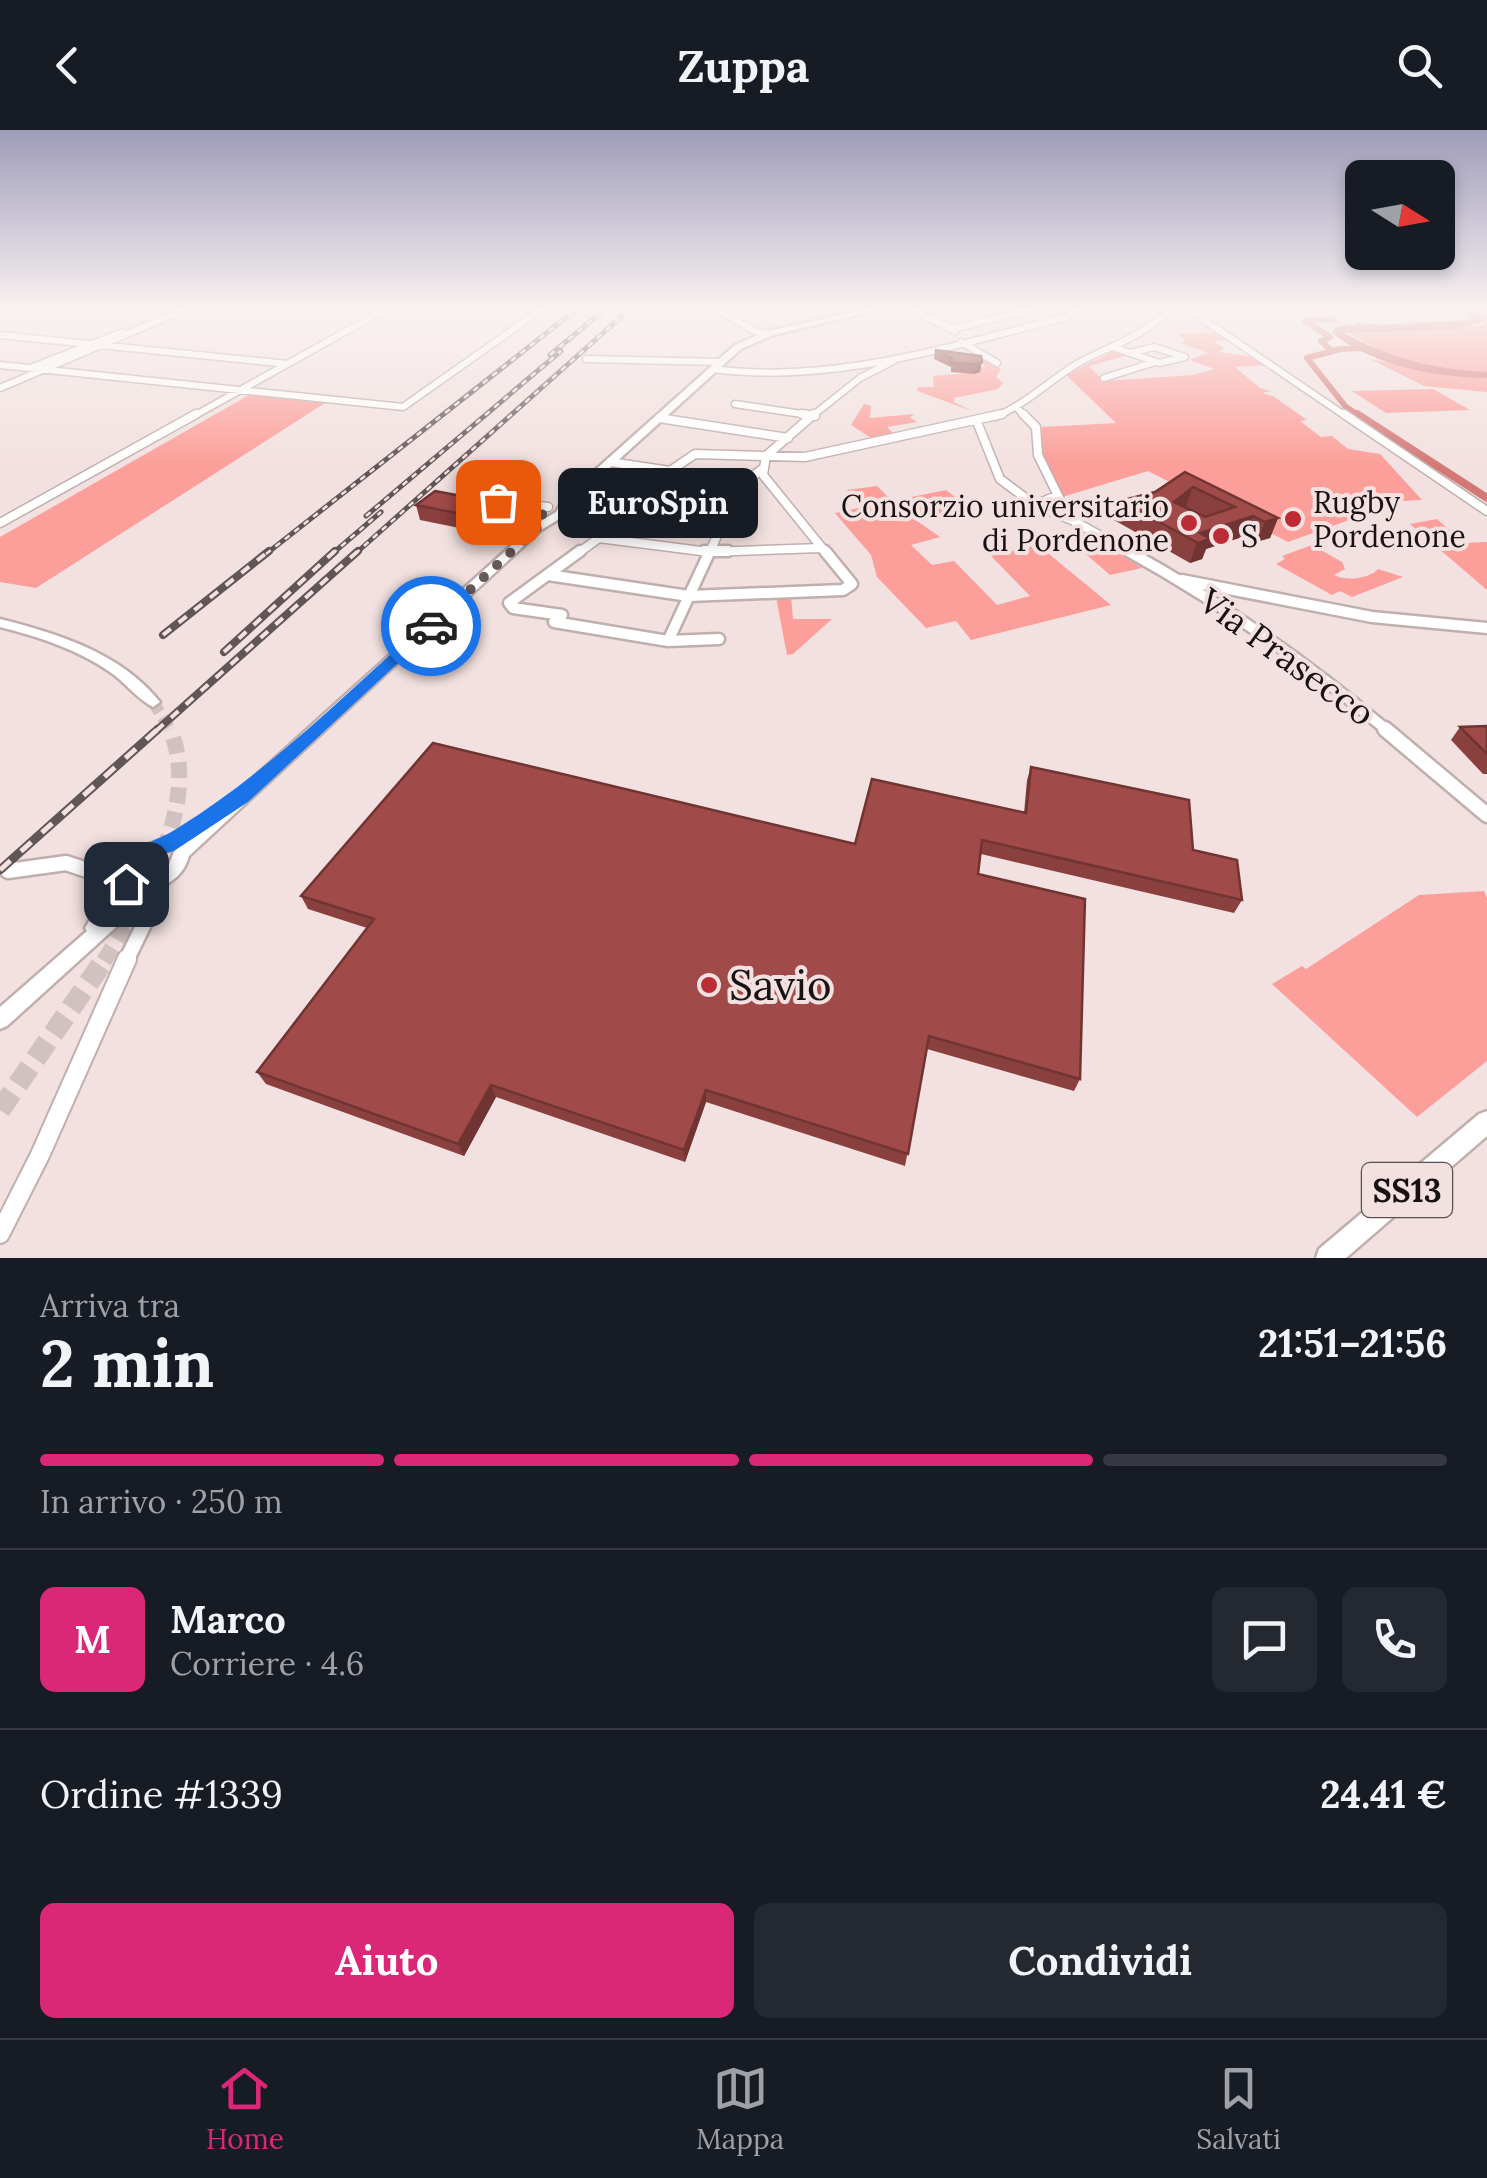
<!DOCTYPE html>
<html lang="it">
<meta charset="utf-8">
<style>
:root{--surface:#171b24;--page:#242831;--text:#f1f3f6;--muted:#9ea1a6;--line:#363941;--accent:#db2777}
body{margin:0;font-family:Lora,serif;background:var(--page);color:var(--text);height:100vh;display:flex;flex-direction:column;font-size:38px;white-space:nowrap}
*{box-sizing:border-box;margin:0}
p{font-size:32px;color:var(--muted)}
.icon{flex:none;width:55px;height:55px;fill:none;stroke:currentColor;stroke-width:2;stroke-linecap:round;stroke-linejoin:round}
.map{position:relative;height:1128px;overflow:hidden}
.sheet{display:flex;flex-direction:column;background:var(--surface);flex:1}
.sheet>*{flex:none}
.needle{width:65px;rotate:101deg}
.buttons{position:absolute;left:1345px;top:30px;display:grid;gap:20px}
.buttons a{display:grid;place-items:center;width:110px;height:110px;border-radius:15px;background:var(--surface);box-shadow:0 5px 15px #0003;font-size:50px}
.pin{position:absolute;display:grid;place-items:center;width:85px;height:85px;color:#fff;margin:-42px;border-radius:20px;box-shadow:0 5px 15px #0006}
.courier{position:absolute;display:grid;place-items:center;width:100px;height:100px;margin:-50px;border:8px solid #1a73e8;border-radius:50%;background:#fff;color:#222;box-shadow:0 2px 12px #0007}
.bubble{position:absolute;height:70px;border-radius:15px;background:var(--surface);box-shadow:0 5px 15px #0003;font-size:32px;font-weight:800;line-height:70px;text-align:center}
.overview em{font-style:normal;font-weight:800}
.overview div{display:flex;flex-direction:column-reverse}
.overview{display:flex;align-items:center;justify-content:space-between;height:170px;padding:0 40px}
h1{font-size:65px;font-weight:800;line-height:75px}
.bar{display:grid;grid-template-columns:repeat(4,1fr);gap:15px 10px;align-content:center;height:120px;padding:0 40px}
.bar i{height:12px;border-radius:8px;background:var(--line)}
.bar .selected{background:var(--accent)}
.bar p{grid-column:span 4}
.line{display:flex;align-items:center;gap:25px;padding:0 40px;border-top:2px solid var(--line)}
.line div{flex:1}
.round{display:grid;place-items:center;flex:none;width:105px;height:105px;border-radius:15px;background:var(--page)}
.action{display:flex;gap:20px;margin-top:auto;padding:20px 40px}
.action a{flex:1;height:115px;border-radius:15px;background:var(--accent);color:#fff;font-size:40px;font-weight:800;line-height:115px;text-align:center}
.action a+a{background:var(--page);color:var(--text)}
header{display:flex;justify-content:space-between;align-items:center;height:130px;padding:0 40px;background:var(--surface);font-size:45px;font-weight:800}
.dock{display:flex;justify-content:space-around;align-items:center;height:140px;border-top:2px solid var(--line);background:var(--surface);font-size:28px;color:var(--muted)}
.dock a{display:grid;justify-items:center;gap:5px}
.dock .selected{color:var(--accent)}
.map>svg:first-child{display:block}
</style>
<header><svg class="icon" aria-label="back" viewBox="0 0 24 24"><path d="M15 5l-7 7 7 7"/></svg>Zuppa<svg class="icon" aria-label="search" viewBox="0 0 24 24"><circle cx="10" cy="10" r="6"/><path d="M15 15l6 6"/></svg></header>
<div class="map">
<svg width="1487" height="1128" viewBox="0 0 1487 1128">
<rect width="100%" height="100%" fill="#f2e1e0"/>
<path fill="#fc9e99" d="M1471 179H1487V243L1453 244 1487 248V262L1424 256 1370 229 1444 243 1391 227 1345 201 1484 195 1486 191Z
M1217 202 1230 210 1214 211 1224 219 1218 222 1255 227 1267 235 1235 237 1260 258 1271 261 1262 263 1273 266 1307 290 1300 291 1321 307 1332 306 1348 319 1380 324 1422 370 1402 371 1288 412 1148 341 1062 367 1042 321V297L1116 293 1066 245 1116 220 1129 225 1089 236 1104 251 1193 245 1215 239 1189 230 1208 223 1181 213 1186 211 1178 204Z
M984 230 1001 239 996 247 1003 253 998 259 954 268V272L972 281 917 261 918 257H934L933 246 980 242 978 239 986 236 977 231Z
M1433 259 1470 280 1386 283 1352 261Z
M249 265 325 273 36 458 0 452V407Z
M864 274 871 276 870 288 915 284 910 287 917 292 887 297 895 305 873 309 851 295Z
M877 356 892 371 946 360 969 378 917 391 940 407 911 415 932 435 954 431 997 475 1030 466 991 426 1038 415 1111 475 971 510 956 491 926 498 877 447 871 425 835 383 863 377 847 360Z
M1437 389 1464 413 1487 412V460L1410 394Z
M1086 402 1142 438 1110 445 1064 405Z
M1312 415 1342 432 1345 439 1334 445C1346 452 1371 448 1378 439L1403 447 1352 467 1340 461 1332 465 1276 434 1285 429 1282 426Z
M791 466 793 489H832L793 524 787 525 776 467Z
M1484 761 1487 768V931L1417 987 1272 854 1302 836 1306 839 1419 765Z"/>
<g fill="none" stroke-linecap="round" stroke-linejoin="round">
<path stroke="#d37875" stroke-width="6" d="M1358 196 1372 197
M1337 200 1350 197
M1332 221 1321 211 1330 207 1305 191 1334 189
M1361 287 1346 277 1307 228 1340 219 1364 218"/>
<path stroke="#d37875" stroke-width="8" d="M1357 284 1487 368"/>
<path fill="#d37875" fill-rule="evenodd" d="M1461 179H1472L1485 191 1456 199 1344 203C1390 228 1435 240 1487 242V248C1434 247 1374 236 1332 203L1337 197 1472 190Z"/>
<path stroke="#d1c2c1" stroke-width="12" stroke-dasharray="12 6" stroke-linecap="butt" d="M153 572 171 601"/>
<path stroke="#d1c2c1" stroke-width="16" stroke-dasharray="16 9" stroke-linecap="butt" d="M104 831C143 769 202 675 170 599"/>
<path stroke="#d1c2c1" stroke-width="21" stroke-dasharray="21 10" stroke-linecap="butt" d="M0 980 105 829"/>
<g stroke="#bfafad" stroke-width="9">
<path id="minor-far4" d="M717 179 754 201 768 204
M912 179 955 201
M1188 179 1347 287
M951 199 1036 179
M0 205 288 234
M961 212 997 233
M1113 217 1130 223
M1154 217 1185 227 1159 233 1130 223Z
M586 229 721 232
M0 235 403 277 542 179
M33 237 123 202
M713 239C831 255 952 216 1066 187L1081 179
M1104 248 1155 232
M0 258 186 179
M735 274 815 286
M1017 278 1026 287
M192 287 386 179
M811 287 860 248 895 230
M995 287C1026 274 1048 252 1075 235 1111 214 1138 211 1170 179"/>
</g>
<g stroke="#bfafad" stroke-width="11">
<path id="minor-far3" d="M802 284 815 286
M814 284 766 326 763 345 827 424
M1023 284 1036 297 1038 325 1069 388
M1344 284 1487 381
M659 288 788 308
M977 292 1000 349 1035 375
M610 332 670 341 695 324 805 327 1002 284
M1056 366 1035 375 1072 390 1133 424
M498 372 548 377
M0 393 196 284
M599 408 709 422 821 418
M577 424 678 350 680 346 670 341
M709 424C723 393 733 359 762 339"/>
</g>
<g stroke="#bfafad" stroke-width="15">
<path id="minor-far2" d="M704 421H728
M1128 421C1220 472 1308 534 1388 601
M548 445 689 466 843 460 852 454 825 421
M1182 450 1372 487 1487 498
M562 485 513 478 509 473 580 421
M554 492 668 511 710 421
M668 511 719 509"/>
</g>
<g stroke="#bfafad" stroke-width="19">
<path id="minor-far1" d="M1385 599 1487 685
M8 741 66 733 93 742 122 745
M126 831 149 784"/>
</g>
<g stroke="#bfafad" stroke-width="22">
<path id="minor" d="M0 1104 40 1025 127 829"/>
</g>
<g stroke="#bfafad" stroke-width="5">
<path id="major" d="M869 179H883L773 205 741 219 573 371 564 386 541 400 189 726C184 744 173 751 157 760L7 896 0 899V877L87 801 85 798 88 793 116 752 113 745 120 733 130 722 169 706 201 686 212 685 533 396 556 382 565 367 735 215 768 201ZM176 717 169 734 145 750 124 768 134 753 131 745C142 728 159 725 176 717Z
M0 489C59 504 121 523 160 572L153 577C137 569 125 552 110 542 77 519 39 507 0 497Z
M1487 981V1006L1346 1128H1316L1319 1119 1479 984Z"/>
</g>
<use href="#minor-far4" stroke="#fff" stroke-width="6"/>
<use href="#minor-far3" stroke="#fff" stroke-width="8"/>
<use href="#minor-far2" stroke="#fff" stroke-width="10"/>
<use href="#minor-far1" stroke="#fff" stroke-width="14"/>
<use href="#minor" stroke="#fff" stroke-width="18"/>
<use href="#major" fill="#fff" fill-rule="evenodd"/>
<g stroke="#605656" stroke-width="5">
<path id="rail-far2" d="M550 225 605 179
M366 386 561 221
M266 424 577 179
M332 424 381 382
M355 424 630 179"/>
</g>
<g stroke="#605656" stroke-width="8">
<path id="rail-far1" d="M163 505 269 421
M224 522 335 421
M156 601 358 421"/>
</g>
<g stroke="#605656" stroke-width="9">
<path id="rail" d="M0 740 158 599"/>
</g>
<use href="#rail-far2" stroke="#f2e1e0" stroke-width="2.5" stroke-dasharray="6" stroke-linecap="butt"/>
<use href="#rail-far1" stroke="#f2e1e0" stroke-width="4" stroke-dasharray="10" stroke-linecap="butt"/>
<use href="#rail" stroke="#f2e1e0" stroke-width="5" stroke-dasharray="14" stroke-linecap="butt"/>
</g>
<path fill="#8a403f" d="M935 220 981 226 980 242 974 244 951 242V237L934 229Z
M1185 342 1278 388 1270 408 1256 412 1245 406 1206 419 1202 429 1190 433 1114 390 1120 371 1155 362Z
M494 372 497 387 479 402 420 390 416 375Z
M1487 596V644H1483L1451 610 1460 597Z
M1031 637 1193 720 1242 770 1234 783 981 724 978 744 1080 949 1074 961 927 919 905 1036 706 972 685 1032 496 967 464 1026 266 954 257 942 367 798 308 779 301 766 855 714 1024 683 1027 650Z"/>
<path fill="#703433" d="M982 232 980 242 974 244 976 234Z
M1193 357 1186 376 1168 392 1174 372Z
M494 372 497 387 479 402 476 387Z
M1253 386 1245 406 1206 419 1202 429 1190 433 1200 403Z
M1278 388 1270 408 1256 412 1265 392Z
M491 955 496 967 464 1026 458 1014Z
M706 960V972L685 1032 684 1020Z"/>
<path fill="#a04a49" stroke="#703433" stroke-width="2.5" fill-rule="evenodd" d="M935 220 981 226 982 232 976 234 952 233V228Z
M1185 342 1278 388 1265 392 1253 386 1200 403 1210 409 1198 413 1120 371 1155 362ZM1193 357 1235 377 1205 387 1174 372Z
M435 361 494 372 476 387 416 375Z
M1487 596V624L1460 597Z
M433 613 855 714 872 649 1026 683 1031 637 1189 670 1193 720 1237 730 1242 770 982 710 978 744 1085 769 1080 949 929 906 908 1024 706 960 684 1020 491 955 458 1014 257 942 374 789 301 766Z"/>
<linearGradient id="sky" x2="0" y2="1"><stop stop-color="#9f9cba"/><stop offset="0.53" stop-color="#f9f2f1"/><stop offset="1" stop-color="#f9f2f1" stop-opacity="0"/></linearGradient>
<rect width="1487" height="337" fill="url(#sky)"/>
<path fill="#1a73e8" d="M426 492 438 496 248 672 174 721 152 727 136 738 133 759H118L112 744C127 715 152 715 178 698 269 641 346 564 426 492Z"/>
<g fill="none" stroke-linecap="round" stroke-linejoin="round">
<path stroke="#645a5a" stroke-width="10" stroke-dasharray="0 18" d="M431 496 537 398 545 386 529 377 498 372"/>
</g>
<g fill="#bc2c35" stroke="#f2e1e0" stroke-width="4">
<circle cx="1293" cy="389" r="10"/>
<circle cx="1189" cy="393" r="10"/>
<circle cx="1221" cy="406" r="10"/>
<circle cx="709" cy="855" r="10"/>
</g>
<g text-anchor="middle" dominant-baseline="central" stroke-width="8" stroke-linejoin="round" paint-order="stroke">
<g font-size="30" fill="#181212" stroke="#f2e1e0" text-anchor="start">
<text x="1313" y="372">Rugby<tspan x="1313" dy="34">Pordenone</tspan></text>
<text x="1169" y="376" text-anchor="end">Consorzio universitario<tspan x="1169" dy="34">di Pordenone</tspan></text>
<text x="1241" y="406">S</text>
</g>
<rect fill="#f2e1e0" stroke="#595050" stroke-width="2.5" x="1362" y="1033" width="90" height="54" rx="8"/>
<g font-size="32" font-weight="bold" fill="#181212">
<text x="1407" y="1060">SS13</text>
</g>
<g font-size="35" fill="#181212" stroke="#f2e1e0">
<text transform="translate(1287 527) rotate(36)">Via Prasecco</text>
</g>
<g font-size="42" fill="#181212" stroke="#f2e1e0" text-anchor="start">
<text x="729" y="855">Savio</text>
</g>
</g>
</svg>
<div class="buttons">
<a><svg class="needle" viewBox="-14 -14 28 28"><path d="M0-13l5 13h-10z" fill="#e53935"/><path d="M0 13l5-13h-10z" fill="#9ea1a6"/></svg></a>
</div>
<div class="pin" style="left:498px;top:372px;background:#ea580c"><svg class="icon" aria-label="bag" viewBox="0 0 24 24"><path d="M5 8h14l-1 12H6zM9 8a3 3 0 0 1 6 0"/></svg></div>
<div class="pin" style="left:126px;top:754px;background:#1f2937"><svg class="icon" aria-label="home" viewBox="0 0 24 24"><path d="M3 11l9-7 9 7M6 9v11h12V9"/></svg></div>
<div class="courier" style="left:431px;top:496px"><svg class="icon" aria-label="car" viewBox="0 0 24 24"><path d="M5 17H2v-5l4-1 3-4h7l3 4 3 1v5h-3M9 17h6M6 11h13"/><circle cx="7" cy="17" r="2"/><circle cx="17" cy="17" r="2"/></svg></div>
<div class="bubble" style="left:558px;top:338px;width:200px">EuroSpin</div>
</div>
<section class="sheet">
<div class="overview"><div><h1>2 min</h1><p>Arriva tra</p></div><em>21:51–21:56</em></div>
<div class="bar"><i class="selected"></i><i class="selected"></i><i class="selected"></i><i></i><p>In arrivo · 250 m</p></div>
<div class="line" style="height:180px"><b class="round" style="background:var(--accent);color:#fff">M</b><div><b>Marco</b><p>Corriere · 4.6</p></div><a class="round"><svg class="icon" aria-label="chat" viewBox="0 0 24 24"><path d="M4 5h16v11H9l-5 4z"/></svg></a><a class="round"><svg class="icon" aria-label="phone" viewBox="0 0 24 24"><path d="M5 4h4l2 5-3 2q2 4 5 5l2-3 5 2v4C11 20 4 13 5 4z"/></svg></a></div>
<div class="line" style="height:130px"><div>Ordine #1339</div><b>24.41 €</b></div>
<div class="action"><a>Aiuto</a><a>Condividi</a></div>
</section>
<nav class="dock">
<a class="selected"><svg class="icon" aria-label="home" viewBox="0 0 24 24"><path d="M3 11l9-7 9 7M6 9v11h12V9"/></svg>Home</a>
<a><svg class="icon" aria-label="map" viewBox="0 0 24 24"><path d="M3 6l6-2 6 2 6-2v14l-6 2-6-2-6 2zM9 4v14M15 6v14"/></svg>Mappa</a>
<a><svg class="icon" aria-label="saved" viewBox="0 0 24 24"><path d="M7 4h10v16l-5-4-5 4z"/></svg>Salvati</a>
</nav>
